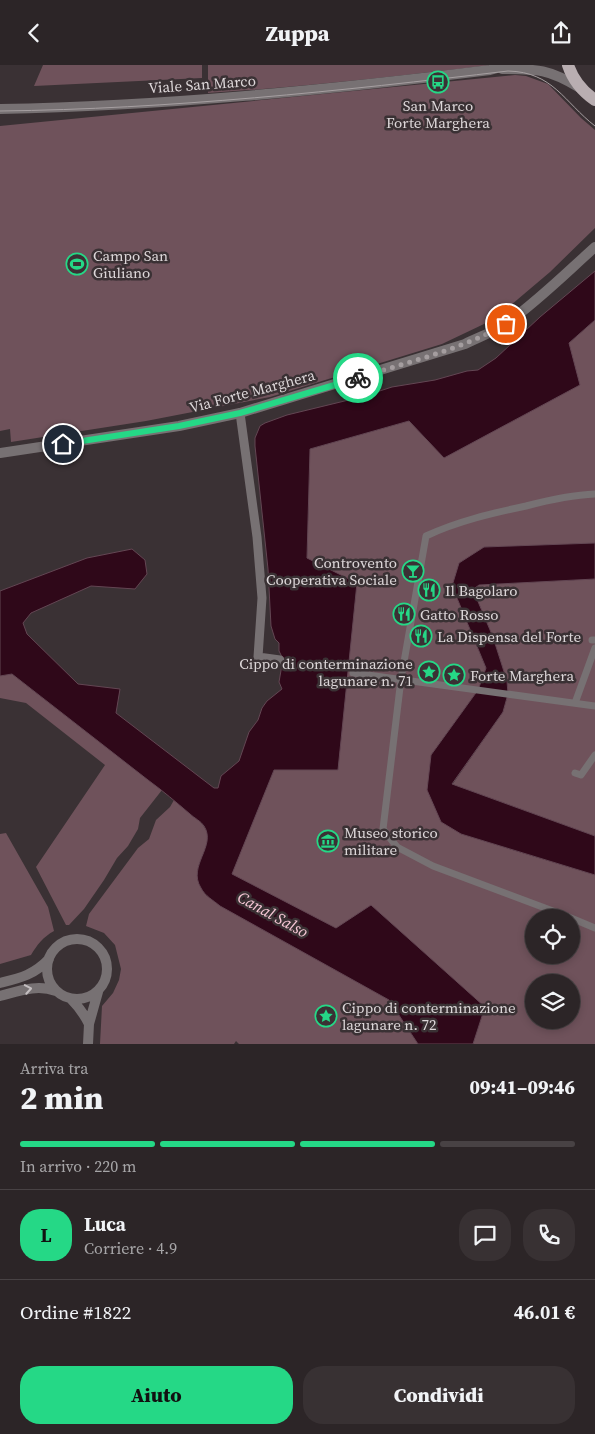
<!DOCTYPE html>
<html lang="it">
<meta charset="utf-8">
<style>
:root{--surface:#2c2527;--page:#383133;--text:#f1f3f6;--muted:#a6a5a7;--line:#484244;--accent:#25d886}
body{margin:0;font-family:"Source Serif 4",serif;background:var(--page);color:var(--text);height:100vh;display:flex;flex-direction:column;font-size:19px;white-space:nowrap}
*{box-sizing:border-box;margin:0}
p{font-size:16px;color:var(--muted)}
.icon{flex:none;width:28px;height:28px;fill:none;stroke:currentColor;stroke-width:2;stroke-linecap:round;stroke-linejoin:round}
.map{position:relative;height:979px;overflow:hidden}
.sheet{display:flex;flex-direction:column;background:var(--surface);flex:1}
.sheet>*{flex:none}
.tools{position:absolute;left:525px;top:844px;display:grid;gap:10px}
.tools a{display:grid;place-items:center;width:55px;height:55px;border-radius:50%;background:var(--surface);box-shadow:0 2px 8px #0003,0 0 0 1px var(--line);font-size:25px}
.pin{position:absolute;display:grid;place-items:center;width:42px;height:42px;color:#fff;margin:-21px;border:2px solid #fff;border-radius:50%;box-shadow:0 1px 5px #0007}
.courier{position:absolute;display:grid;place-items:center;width:50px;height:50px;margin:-25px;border:4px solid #25d886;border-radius:50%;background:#fff;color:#222;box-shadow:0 1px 6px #0007}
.head em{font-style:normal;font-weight:800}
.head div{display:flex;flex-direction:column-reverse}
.head{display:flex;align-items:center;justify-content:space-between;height:85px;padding:0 20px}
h1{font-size:32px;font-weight:800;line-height:38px}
.bar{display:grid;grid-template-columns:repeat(4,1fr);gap:8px 5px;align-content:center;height:60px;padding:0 20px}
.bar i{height:6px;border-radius:4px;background:var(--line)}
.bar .on{background:var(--accent)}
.bar p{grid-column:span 4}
.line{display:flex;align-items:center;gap:12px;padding:0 20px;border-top:1px solid var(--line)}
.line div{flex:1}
.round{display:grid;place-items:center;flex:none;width:52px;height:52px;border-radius:20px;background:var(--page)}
.cta{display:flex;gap:10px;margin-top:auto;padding:10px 20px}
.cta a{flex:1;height:58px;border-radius:20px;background:var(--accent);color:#111;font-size:20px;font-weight:800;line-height:58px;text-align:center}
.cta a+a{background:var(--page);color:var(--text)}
header{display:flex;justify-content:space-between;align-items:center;height:65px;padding:0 20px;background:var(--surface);font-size:22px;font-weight:800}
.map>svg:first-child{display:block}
</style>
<header><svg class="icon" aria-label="back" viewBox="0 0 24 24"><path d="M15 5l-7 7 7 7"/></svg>Zuppa<svg class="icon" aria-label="share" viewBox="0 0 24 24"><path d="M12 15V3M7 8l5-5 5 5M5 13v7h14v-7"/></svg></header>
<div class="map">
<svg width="595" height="979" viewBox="0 0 595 979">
<rect width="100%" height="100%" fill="#3a3134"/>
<path fill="#6f525b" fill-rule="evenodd" d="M43 0H202V13L34 21Z
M208 0H492C398 11 303 22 208 28Z
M515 10 526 11 548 19 581 53 595 65V163L550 207 511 240 484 259 442 279 270 332 146 356 11 377 10 364 0 366V61Z
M595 255V478L484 482 452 521 486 603 478 625 431 690 461 769 595 810V979H473L485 942 231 809 274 705H338L307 494 310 384 409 356 569 278ZM534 852H571V890H534ZM534 918H571V955H534Z
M595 514V771L452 720 503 647 508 629 507 616 493 572 474 527 475 523 479 520Z
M12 609 162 725 140 753 138 764 128 781 117 793 104 815 84 844 69 860H66L36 802 105 700 26 638 0 633V611Z
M174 735C183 743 201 754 206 765 217 785 181 802 207 831L389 935 418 979H239L236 976 234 979H100L102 941 113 928 119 915 121 904 115 880 104 868 86 861 89 849 138 783 149 774 156 755 170 742Z
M6 768 48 842 54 866C43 872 37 880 31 890L0 899V769Z"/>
<path fill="#2f0819" stroke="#634653" d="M595 206V255L569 278 580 320 444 393 409 356 310 384 307 493 357 518 338 705H274L232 809 336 863 371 840 485 942 473 979H418L389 935 220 841C213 835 205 831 201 823 187 801 217 781 204 761 201 756 194 753 190 749 176 737 163 726 148 715 103 680 57 644 12 609L0 611V526L87 493 132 484 145 495 147 509 135 524 91 521 31 548 23 558 27 569 78 619 120 624 116 648 214 723H218L221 711 239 696 249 667 258 655 262 643 267 636 282 624 279 617 283 594 279 586V578L275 574 271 561 268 504 255 381V373L260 361 265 358 287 350 361 332 392 322 435 315 467 306 478 305 496 293 540 252Z
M595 478V514L479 520 475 523 474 527 493 572 507 616 508 629 503 647 452 719 595 771V810L461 769 441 757 427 725 431 690 478 625 486 603 452 521 459 498 484 482Z"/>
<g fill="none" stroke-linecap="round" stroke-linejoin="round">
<path stroke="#777173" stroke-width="7" d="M592 575H595
M353 608 595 641
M575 638 595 583
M575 708 581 710 595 690
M569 852 433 801 397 782 383 764 401 614 426 471C458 456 493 448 526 441 549 435 571 430 595 429
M571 853 595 863"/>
<path stroke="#777173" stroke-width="9" d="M240 348 257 472 262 533 258 592 280 595"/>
<path stroke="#777173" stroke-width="10" d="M502 4C538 4 549 4 580 23
M0 44C164 41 327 25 490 5L508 0
M0 388 179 361 240 348 465 279C479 272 494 267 507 258 538 236 566 208 595 182
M47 904a30 30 0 1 1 60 0a30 30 0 1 1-60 0Z
M0 918C20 913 34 910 49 894
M0 931C19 926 37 919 56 926
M71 934C79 942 84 949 89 959
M88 979 89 959 98 927"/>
<path stroke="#b9aeb1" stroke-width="12" d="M568 0C573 15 582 26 595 35"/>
<path stroke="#a69fa1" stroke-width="1" d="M0 46C170 44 340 26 508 6 553 7 564 37 595 61"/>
</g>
<defs><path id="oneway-chevron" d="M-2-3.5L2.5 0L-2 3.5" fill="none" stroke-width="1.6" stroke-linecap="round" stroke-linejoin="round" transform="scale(1.25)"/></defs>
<use stroke="#c4bec0" href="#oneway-chevron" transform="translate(28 924) rotate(-10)"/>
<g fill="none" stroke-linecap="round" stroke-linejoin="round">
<path stroke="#a49d9f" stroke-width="5" stroke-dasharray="0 9" d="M358 313C407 297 461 285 506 259"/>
<path stroke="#25d886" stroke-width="6" d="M63 379 179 361 240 348 358 313"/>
</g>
<defs>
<g id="bus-ring" transform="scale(1.125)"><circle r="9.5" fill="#3a3134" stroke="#25d886" stroke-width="1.5"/><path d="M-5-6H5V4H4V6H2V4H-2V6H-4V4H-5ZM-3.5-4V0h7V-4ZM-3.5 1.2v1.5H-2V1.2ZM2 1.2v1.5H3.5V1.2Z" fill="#25d886"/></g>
<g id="stadium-ring" transform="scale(1.125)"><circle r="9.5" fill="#3a3134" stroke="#25d886" stroke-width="1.5"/><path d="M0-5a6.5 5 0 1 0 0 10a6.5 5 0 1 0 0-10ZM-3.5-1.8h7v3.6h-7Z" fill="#25d886"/></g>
<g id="bar-ring" transform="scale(1.125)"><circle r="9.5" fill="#3a3134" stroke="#25d886" stroke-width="1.5"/><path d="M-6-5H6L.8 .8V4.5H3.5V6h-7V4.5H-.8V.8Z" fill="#25d886"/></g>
<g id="restaurant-ring" transform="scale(1.125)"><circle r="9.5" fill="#3a3134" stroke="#25d886" stroke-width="1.5"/><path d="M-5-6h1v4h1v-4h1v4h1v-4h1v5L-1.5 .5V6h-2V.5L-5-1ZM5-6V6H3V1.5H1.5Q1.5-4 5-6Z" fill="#25d886"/></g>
<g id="sight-ring" transform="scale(1.125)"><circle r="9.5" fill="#3a3134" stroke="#25d886" stroke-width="1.5"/><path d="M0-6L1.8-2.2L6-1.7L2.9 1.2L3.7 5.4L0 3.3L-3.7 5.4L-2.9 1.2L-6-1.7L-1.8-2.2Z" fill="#25d886"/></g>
<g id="museum-ring" transform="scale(1.125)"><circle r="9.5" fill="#3a3134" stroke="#25d886" stroke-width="1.5"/><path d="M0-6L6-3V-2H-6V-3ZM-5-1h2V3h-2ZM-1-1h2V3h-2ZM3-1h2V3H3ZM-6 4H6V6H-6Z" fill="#25d886"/></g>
</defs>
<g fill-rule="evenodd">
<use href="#bus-ring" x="438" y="17"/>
<use href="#stadium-ring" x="77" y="199"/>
<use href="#bar-ring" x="413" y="506"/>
<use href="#restaurant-ring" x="429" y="525"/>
<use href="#restaurant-ring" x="404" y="549"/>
<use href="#restaurant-ring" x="421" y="571"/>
<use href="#sight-ring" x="429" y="607"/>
<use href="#sight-ring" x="454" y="610"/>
<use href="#museum-ring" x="328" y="776"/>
<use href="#sight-ring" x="326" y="951"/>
</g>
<g text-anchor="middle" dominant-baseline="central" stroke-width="5" stroke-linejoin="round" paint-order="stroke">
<g font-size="15" fill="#ddd7d9" stroke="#3a3134">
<text transform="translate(202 19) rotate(-4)">Viale San Marco</text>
<text transform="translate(252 326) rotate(-15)">Via Forte Marghera</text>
</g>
<g font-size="15" fill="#ddd7d9" stroke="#3a3134" text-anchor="start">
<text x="438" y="40" text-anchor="middle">San Marco<tspan x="438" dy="17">Forte Marghera</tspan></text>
<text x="93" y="190">Campo San<tspan x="93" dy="17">Giuliano</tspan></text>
<text x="397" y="497" text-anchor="end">Controvento<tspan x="397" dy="17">Cooperativa Sociale</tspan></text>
<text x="445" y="525">Il Bagolaro</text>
<text x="420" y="549">Gatto Rosso</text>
<text x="437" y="571">La Dispensa del Forte</text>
<text x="413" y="598" text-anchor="end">Cippo di conterminazione<tspan x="413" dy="17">lagunare n. 71</tspan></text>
<text x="470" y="610">Forte Marghera</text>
<text x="344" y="767">Museo storico<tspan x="344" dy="17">militare</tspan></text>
<text x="342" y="942">Cippo di conterminazione<tspan x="342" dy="17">lagunare n. 72</tspan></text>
</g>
<g font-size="16" font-style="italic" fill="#f8c8d7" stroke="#3a3134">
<text transform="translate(273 849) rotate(29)">Canal Salso</text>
</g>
</g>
</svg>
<div class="tools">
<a><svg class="icon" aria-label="locate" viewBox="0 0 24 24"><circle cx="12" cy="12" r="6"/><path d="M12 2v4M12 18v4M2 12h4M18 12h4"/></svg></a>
<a><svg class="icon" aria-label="layers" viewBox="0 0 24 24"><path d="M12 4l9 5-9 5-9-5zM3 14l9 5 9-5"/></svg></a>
</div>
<div class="pin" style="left:506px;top:259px;background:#ea580c"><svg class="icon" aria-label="bag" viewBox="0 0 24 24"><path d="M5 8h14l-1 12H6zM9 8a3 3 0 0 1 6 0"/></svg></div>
<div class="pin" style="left:63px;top:379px;background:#1f2937"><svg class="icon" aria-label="home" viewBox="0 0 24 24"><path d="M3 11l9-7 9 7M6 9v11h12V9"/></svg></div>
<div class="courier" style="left:358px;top:313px"><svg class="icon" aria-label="bike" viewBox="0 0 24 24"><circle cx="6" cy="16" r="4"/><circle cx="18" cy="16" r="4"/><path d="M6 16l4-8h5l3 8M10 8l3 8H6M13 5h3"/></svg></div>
</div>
<section class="sheet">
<div class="head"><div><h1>2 min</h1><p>Arriva tra</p></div><em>09:41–09:46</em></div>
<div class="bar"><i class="on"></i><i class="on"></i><i class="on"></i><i></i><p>In arrivo · 220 m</p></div>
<div class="line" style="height:90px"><b class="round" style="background:var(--accent);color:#111">L</b><div><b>Luca</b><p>Corriere · 4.9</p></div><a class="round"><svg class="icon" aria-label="chat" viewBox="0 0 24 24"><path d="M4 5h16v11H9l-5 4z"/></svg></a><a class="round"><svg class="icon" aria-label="phone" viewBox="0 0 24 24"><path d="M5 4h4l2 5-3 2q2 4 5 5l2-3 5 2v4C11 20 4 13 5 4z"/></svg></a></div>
<div class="line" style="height:65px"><div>Ordine #1822</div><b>46.01 €</b></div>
<div class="cta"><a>Aiuto</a><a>Condividi</a></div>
</section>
